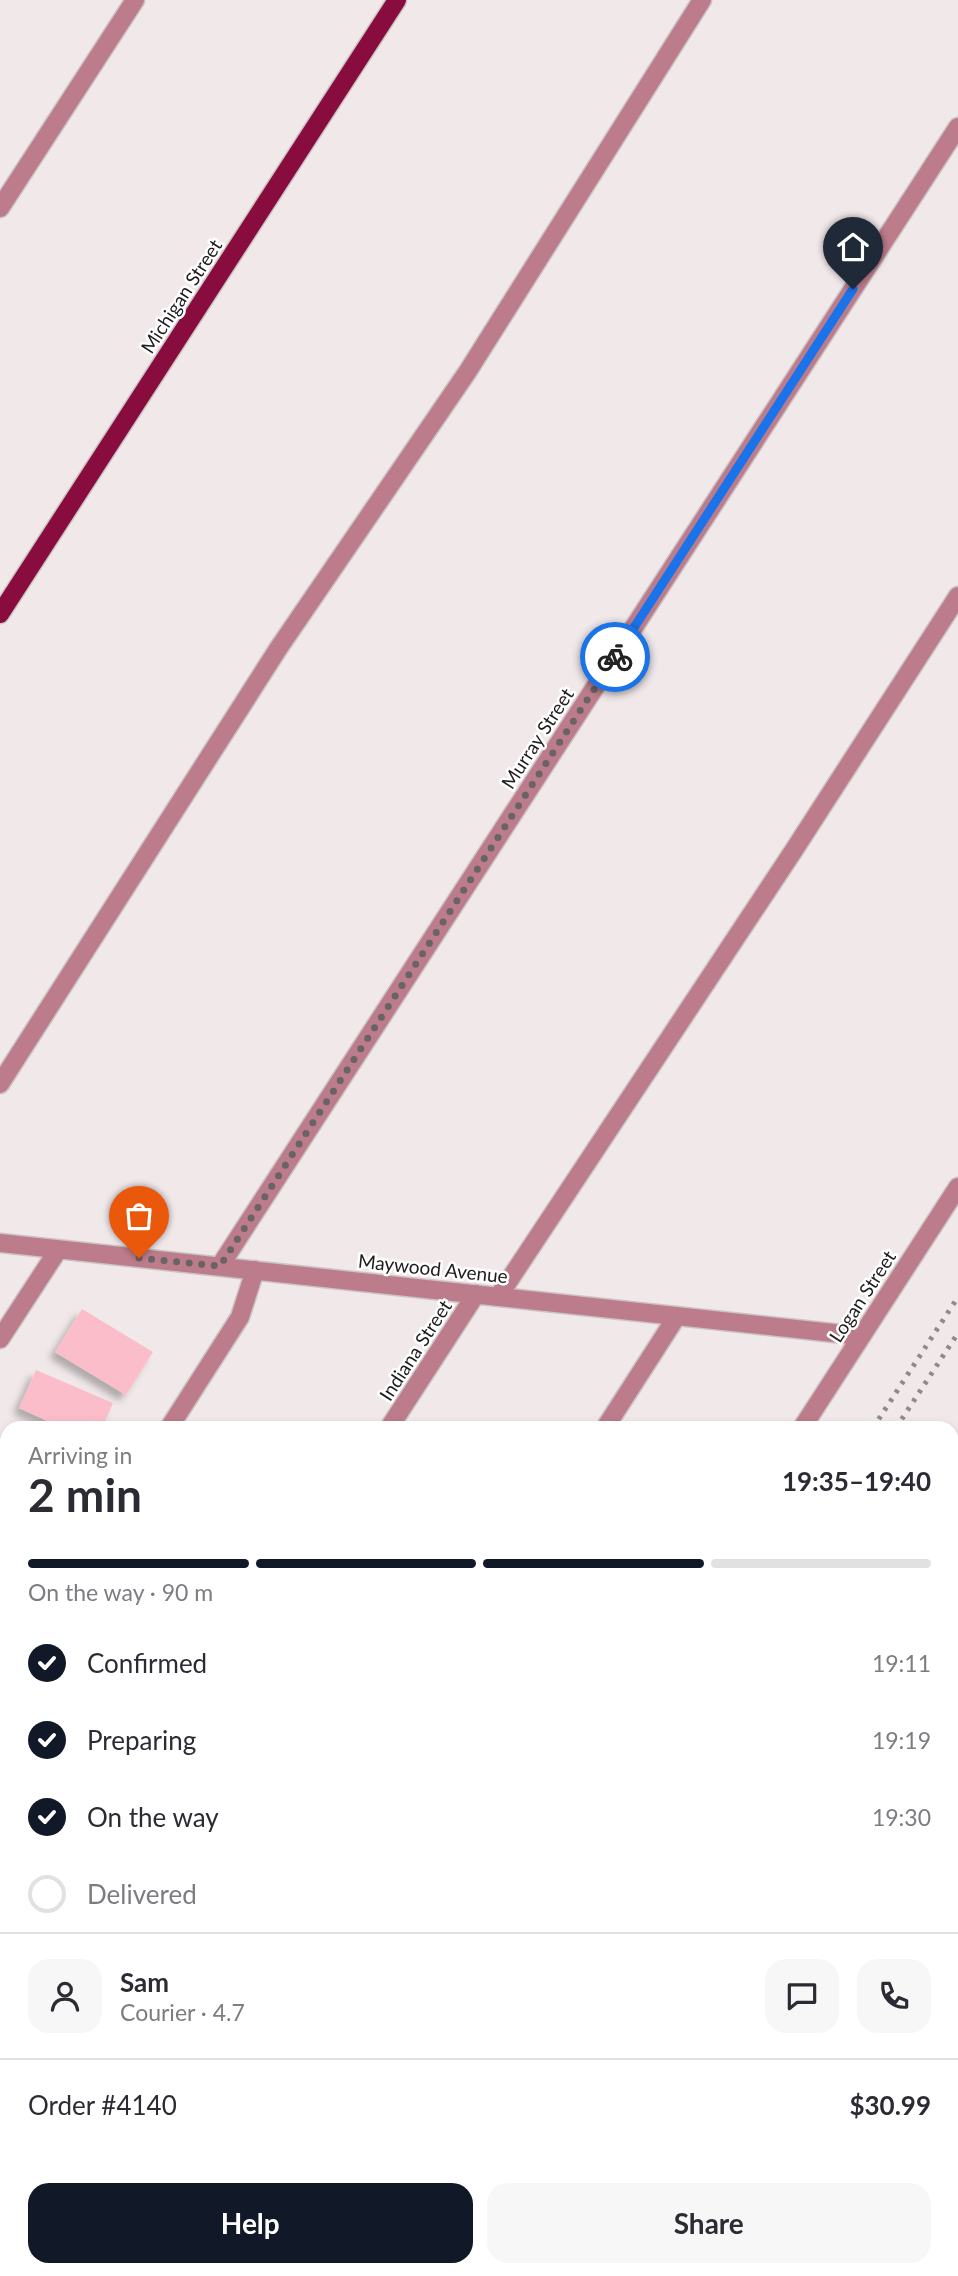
<!DOCTYPE html>
<meta charset="utf-8">
<style>
:root{--surface:#fff;--page:#f7f7f7;--text:#2b2b33;--muted:#7c7c81;--line:#e1e1e2;--accent:#111827}
body{margin:0;font-family:Lato,sans-serif;background:var(--page);color:var(--text);height:100vh;display:flex;flex-direction:column;font-size:26px;white-space:nowrap}
*{box-sizing:border-box;margin:0}
p{font-size:23px;color:var(--muted)}
.icon{flex:none;width:38px;height:38px;fill:none;stroke:currentColor;stroke-width:2;stroke-linecap:round;stroke-linejoin:round}
.map{position:relative;flex:1;overflow:hidden}
.panel{position:absolute;left:0px;top:1421px;width:959px;height:856px;display:flex;flex-direction:column;background:var(--surface);border-radius:21px 21px 0 0;box-shadow:0 4px 10px #0003}
.panel>*{flex:none}
.pin{position:absolute;display:grid;place-items:center;width:60px;height:60px;color:#fff;margin:-72px -30px;border-radius:50% 50% 50% 0;rotate:-45deg;box-shadow:0 0 7px #0007}
.pin .icon{rotate:45deg}
.courier{position:absolute;display:grid;place-items:center;width:70px;height:70px;margin:-35px;border:5px solid #1a73e8;border-radius:50%;background:#fff;color:#222;box-shadow:0 2px 9px #0007}
.summary em{font-style:normal;font-weight:700}
.summary div{display:flex;flex-direction:column-reverse}
.summary{display:flex;align-items:center;justify-content:space-between;height:119px;padding:0 28px}
h1{font-size:46px;font-weight:700;line-height:52px}
.bar{display:grid;grid-template-columns:repeat(4,1fr);gap:10px 7px;align-content:center;height:84px;padding:0 28px}
.bar i{height:9px;border-radius:5px;background:var(--line)}
.bar .on{background:var(--accent)}
.bar p{grid-column:span 4}
.line{display:flex;align-items:center;gap:18px;padding:0 28px;border-top:2px solid var(--line)}
.line div{flex:1}
.round{display:grid;place-items:center;flex:none;width:74px;height:74px;border-radius:21px;background:var(--page)}
ol{padding:0 28px;list-style:none}
li{display:flex;align-items:center;gap:21px;height:77px}
li p{margin-inline-start:auto}
li .icon{padding:7px;border-radius:50%;background:var(--accent);color:#fff;stroke-width:4}
li:last-child{color:var(--muted)}
li i{width:38px;height:38px;border:4px solid var(--line);border-radius:50%}
.cta{display:flex;gap:14px;margin-top:auto;padding:14px 28px}
.cta a{flex:1;height:80px;border-radius:21px;background:var(--accent);color:#fff;font-size:28px;font-weight:700;line-height:80px;text-align:center}
.cta a+a{background:var(--page);color:var(--text)}
.map>svg:first-child{display:block}
</style>
<div class="map">
<svg width="958" height="2276" viewBox="0 0 958 2276">
<defs>
<filter id="shadow"><feDropShadow dx="-6" dy="6" stdDeviation="3.5" flood-color="#0004"/></filter>
</defs>
<rect width="100%" height="100%" fill="#f1e8ea"/>
<path fill="#fcbdca" filter="url(#shadow)" d="M82 1309 153 1352 126 1395 55 1352Z
M36 1370 113 1403 102 1428H63L19 1408Z
M0 1537 7 1541V1551L0 1563Z
M0 1809 7 1814V1868L0 1863Z
M0 1868 7 1872V1913L0 1909Z"/>
<g fill="none" stroke-linecap="round" stroke-linejoin="round">
<g stroke="#cbc3c5" stroke-width="21">
<path id="minor" d="M0 208 135 0
M0 1084 278 649 468 371 702 0
M0 1243 861 1336
M220 1266 958 127
M498 1297 794 850 958 596
M0 1339 58 1250
M169 1428 240 1317 255 1270
M389 1428 476 1294
M605 1428 677 1316
M802 1428 958 1187
M952 1609 958 1600
M0 1689 7 1679
M952 2013 958 2004
M0 2029 7 2019
M0 2092 7 2096
M0 2197 7 2200
M952 2245 958 2241
M203 2270 221 2276
M584 2270 590 2276
M845 2270 850 2276
M249 2276 253 2270
M517 2276 522 2270
M897 2276 908 2270"/>
</g>
<g stroke="#cbc3c5" stroke-width="21">
<path id="major" d="M0 614 397 0"/>
</g>
<use href="#minor" stroke="#bd7c8b" stroke-width="18"/>
<use href="#major" stroke="#880d3e" stroke-width="18"/>
<path stroke="#908a8b" stroke-width="5" stroke-dasharray="3.5 7" stroke-linecap="butt" d="M873 1428 958 1297
M896 1428 958 1333
M323 2276 327 2270
M348 2276 352 2270"/>
</g>
<g fill="none" stroke-linecap="round" stroke-linejoin="round">
<path stroke="#686365" stroke-width="7" stroke-dasharray="0 12.6" d="M139 1258 220 1266 615 657"/>
<path stroke="#1a73e8" stroke-width="9" d="M615 657 853 289"/>
</g>
<g text-anchor="middle" dominant-baseline="central" stroke-width="5" stroke-linejoin="round" paint-order="stroke">
<g font-size="19" fill="#1f1c1d" stroke="#fff">
<text transform="translate(181 296) rotate(-57)">Michigan Street</text>
<text transform="translate(537 738) rotate(-57)">Murray Street</text>
<text transform="translate(433 1268) rotate(6)">Maywood Avenue</text>
<text transform="translate(862 1296) rotate(-57)">Logan Street</text>
<text transform="translate(415 1350) rotate(-57)">Indiana Street</text>
</g>
</g>
</svg>
<div class="pin" style="left:139px;top:1258px;background:#ea580c"><svg class="icon" aria-label="bag" viewBox="0 0 24 24"><path d="M5 8h14l-1 12H6zM9 8a3 3 0 0 1 6 0"/></svg></div>
<div class="pin" style="left:853px;top:289px;background:#1f2937"><svg class="icon" aria-label="home" viewBox="0 0 24 24"><path d="M3 11l9-7 9 7M6 9v11h12V9"/></svg></div>
<div class="courier" style="left:615px;top:657px"><svg class="icon" aria-label="bike" viewBox="0 0 24 24"><circle cx="6" cy="16" r="4"/><circle cx="18" cy="16" r="4"/><path d="M6 16l4-8h5l3 8M10 8l3 8H6M13 5h3"/></svg></div>
<section class="panel">
<div class="summary"><div><h1>2 min</h1><p>Arriving in</p></div><em>19:35–19:40</em></div>
<div class="bar"><i class="on"></i><i class="on"></i><i class="on"></i><i></i><p>On the way · 90 m</p></div>
<ol>
<li><svg class="icon" aria-label="check" viewBox="0 0 24 24"><path d="M5 12l5 5 9-10"/></svg>Confirmed<p>19:11</p></li>
<li><svg class="icon" aria-label="check" viewBox="0 0 24 24"><path d="M5 12l5 5 9-10"/></svg>Preparing<p>19:19</p></li>
<li><svg class="icon" aria-label="check" viewBox="0 0 24 24"><path d="M5 12l5 5 9-10"/></svg>On the way<p>19:30</p></li>
<li><i></i>Delivered</li>
</ol>
<div class="line" style="height:126px"><a class="round"><svg class="icon" aria-label="person" viewBox="0 0 24 24"><circle cx="12" cy="8" r="4"/><path d="M4 21q1-7 8-7t8 7"/></svg></a><div><b>Sam</b><p>Courier · 4.7</p></div><a class="round"><svg class="icon" aria-label="chat" viewBox="0 0 24 24"><path d="M4 5h16v11H9l-5 4z"/></svg></a><a class="round"><svg class="icon" aria-label="phone" viewBox="0 0 24 24"><path d="M5 4h4l2 5-3 2q2 4 5 5l2-3 5 2v4C11 20 4 13 5 4z"/></svg></a></div>
<div class="line" style="height:91px"><div>Order #4140</div><b>$30.99</b></div>
<div class="cta"><a>Help</a><a>Share</a></div>
</section>
</div>
